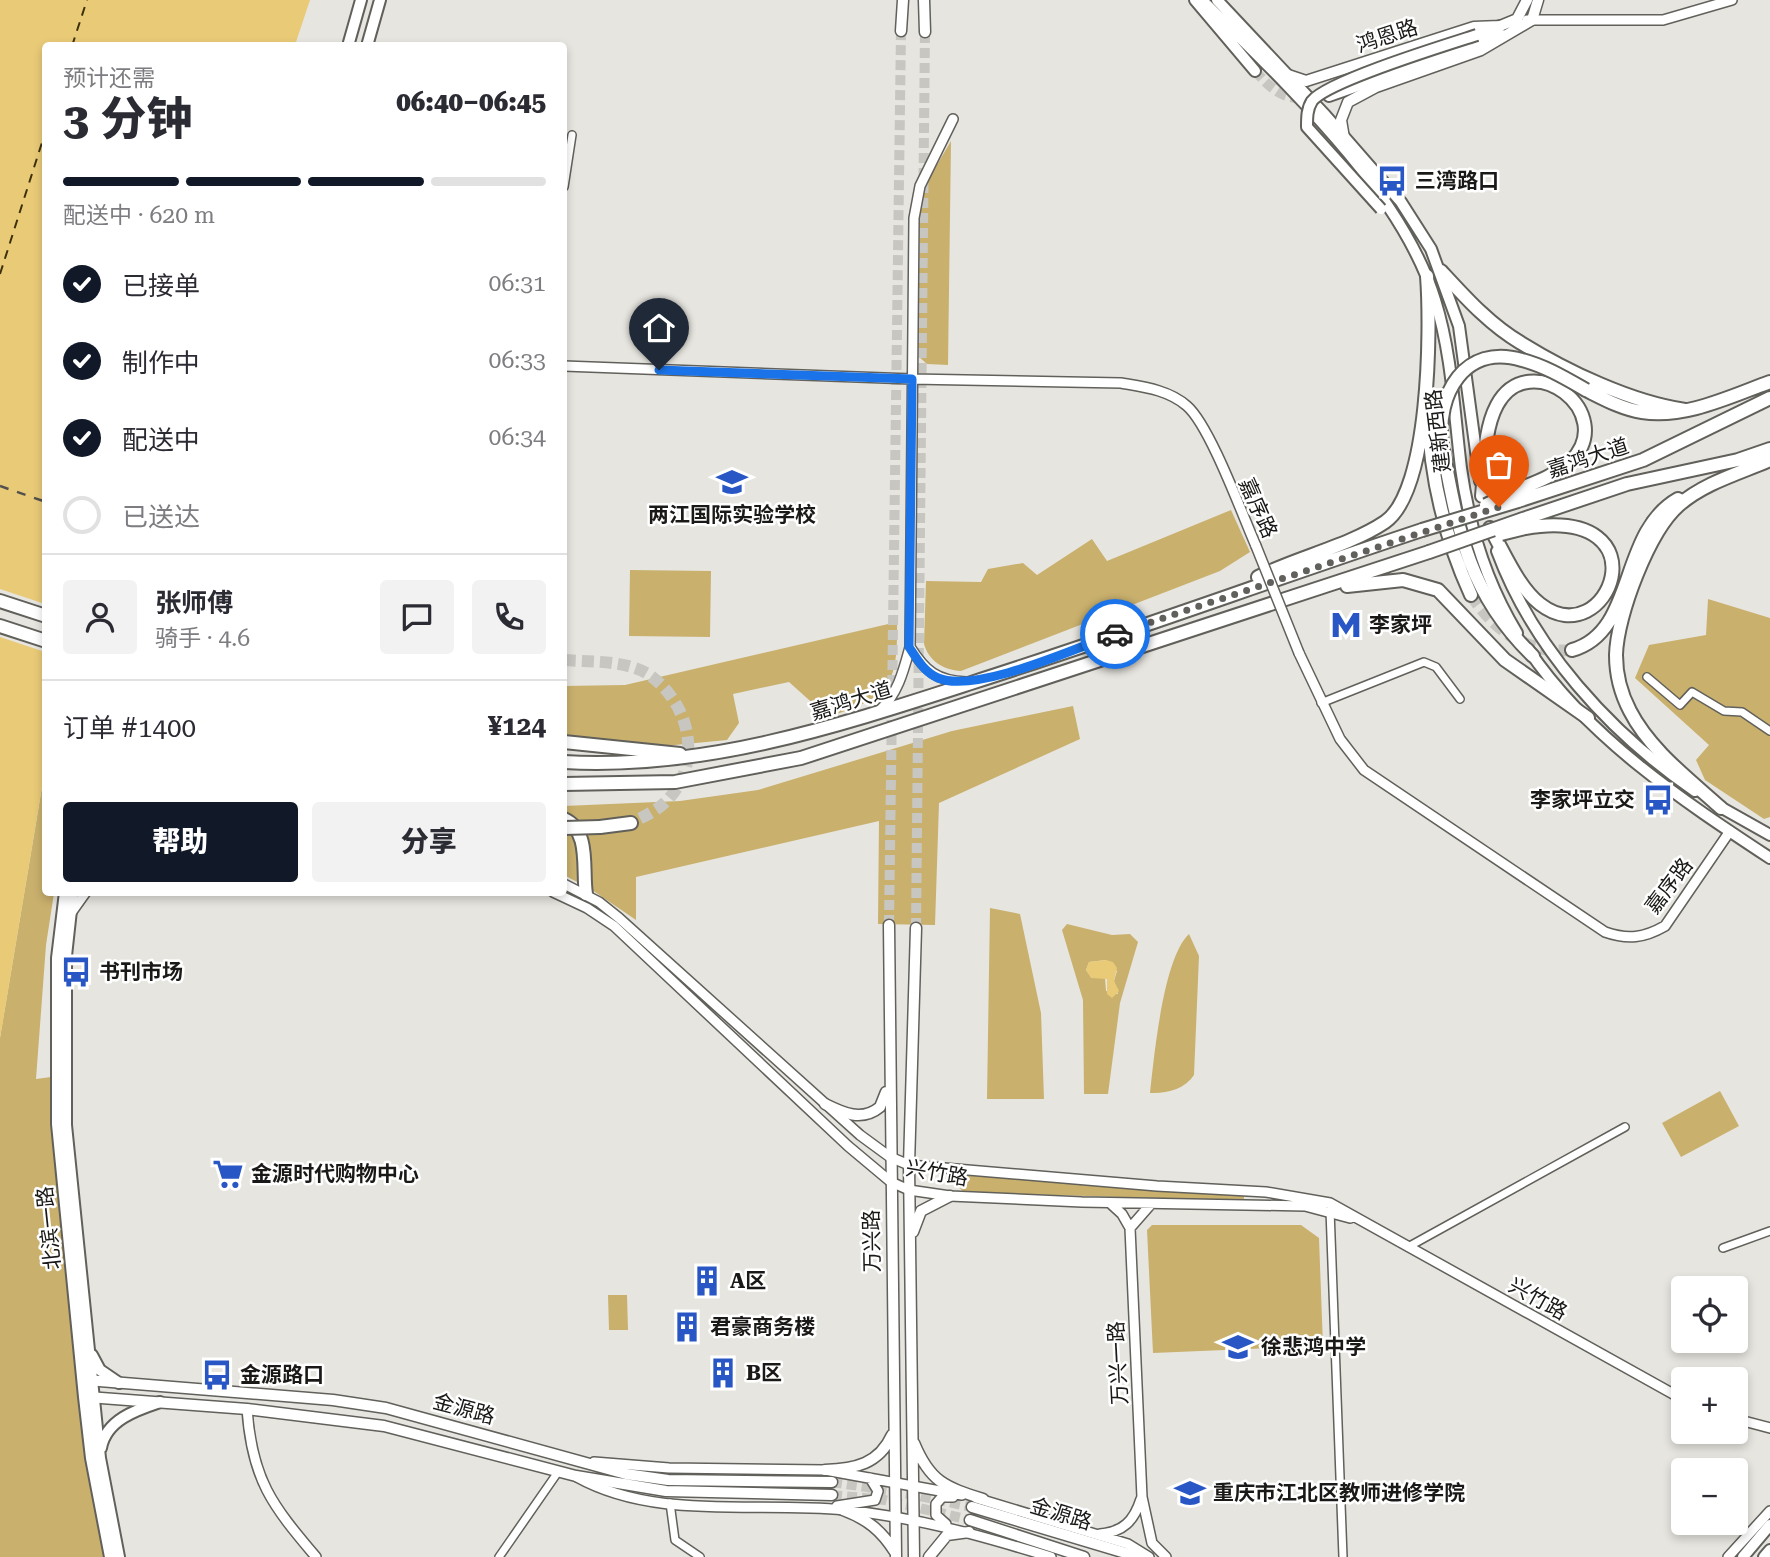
<!DOCTYPE html>
<html lang="zh">
<meta charset="utf-8">
<style>
:root{--surface:#fff;--page:#f2f2f3;--text:#2b2b33;--muted:#7c7c81;--line:#e1e1e2;--accent:#111827}
body{margin:0;font-family:"Roboto Serif","Noto Sans SC",serif;background:var(--page);color:var(--text);height:100vh;display:flex;flex-direction:column;font-size:26px;white-space:nowrap}
*{box-sizing:border-box;margin:0}
p{font-size:23px;color:var(--muted)}
.icon{flex:none;width:38px;height:38px;fill:none;stroke:currentColor;stroke-width:2;stroke-linecap:round;stroke-linejoin:round}
.map{position:relative;flex:1;overflow:hidden}
.details{position:absolute;left:42px;top:42px;width:525px;height:854px;display:flex;flex-direction:column;background:var(--surface);border-radius:7px;box-shadow:0 4px 10px #0003}
.details>*{flex:none}
.buttons{position:absolute;left:1671px;top:1276px;display:grid;gap:14px}
.buttons a{display:grid;place-items:center;width:77px;height:77px;border-radius:7px;background:var(--surface);box-shadow:0 4px 10px #0003;font-size:35px}
.pin{position:absolute;display:grid;place-items:center;width:60px;height:60px;color:#fff;margin:-72px -30px;border-radius:50% 50% 50% 0;rotate:-45deg;box-shadow:0 0 7px #0007}
.pin .icon{rotate:45deg}
.courier{position:absolute;display:grid;place-items:center;width:70px;height:70px;margin:-35px;border:5px solid #1a73e8;border-radius:50%;background:#fff;color:#222;box-shadow:0 2px 9px #0007}
.overview em{font-style:normal;font-weight:800}
.overview div{display:flex;flex-direction:column-reverse}
.overview{display:flex;align-items:center;justify-content:space-between;height:119px;padding:0 21px}
h1{font-size:46px;font-weight:800;line-height:52px}
.bar{display:grid;grid-template-columns:repeat(4,1fr);gap:10px 7px;align-content:center;height:84px;padding:0 21px}
.bar i{height:9px;border-radius:5px;background:var(--line)}
.bar .active{background:var(--accent)}
.bar p{grid-column:span 4}
.line{display:flex;align-items:center;gap:18px;padding:0 21px;border-top:2px solid var(--line)}
.line div{flex:1}
.round{display:grid;place-items:center;flex:none;width:74px;height:74px;border-radius:7px;background:var(--page)}
ol{padding:0 21px;list-style:none}
li{display:flex;align-items:center;gap:21px;height:77px}
li p{margin-inline-start:auto}
li .icon{padding:7px;border-radius:50%;background:var(--accent);color:#fff;stroke-width:4}
li:last-child{color:var(--muted)}
li i{width:38px;height:38px;border:4px solid var(--line);border-radius:50%}
.button{display:flex;gap:14px;margin-top:auto;padding:14px 21px}
.button a{flex:1;height:80px;border-radius:7px;background:var(--accent);color:#fff;font-size:28px;font-weight:800;line-height:80px;text-align:center}
.button a+a{background:var(--page);color:var(--text)}
.map>svg:first-child{display:block}
</style>
<div class="map">
<svg width="1770" height="1557" viewBox="0 0 1770 1557">
<rect width="100%" height="100%" fill="#e7e5df"/>
<path fill="#c9b06d" fill-rule="evenodd" d="M951 141 948 365 927 364 918 356 920 200 925 185Z
M1231 510 1250 552 1220 571 961 671C943 670 929 661 924 644L926 581 981 582 988 569 1023 563 1037 575 1092 539 1107 561Z
M630 570 711 571 710 637 629 636Z
M1708 599 1770 618V817L1764 819 1705 780 1696 760 1709 745 1635 678 1649 645 1706 635Z
M897 622C898 687 889 697 828 717L789 682 733 694 739 723 727 740 654 747 564 746V686L625 685Z
M1073 706 1080 739 939 803 935 925 878 924 879 821 636 877V920L592 890 564 875V806L680 801 758 790 952 731Z
M45 769 46 892 54 893 46 945 36 1079 51 1077 53 1126 79 1398 105 1557H0V1038Z
M990 908 1020 914 1041 1013 1044 1099H987Z
M1067 924 1112 935 1130 934 1138 942 1120 1003 1108 1094H1084L1083 1000 1062 930ZM1106 960 1117 971 1114 981 1118 994 1106 991 1105 978H1092L1086 970 1089 962Z
M1189 934 1199 956 1194 1075C1185 1089 1166 1094 1150 1093 1154 1058 1163 958 1189 934Z
M1720 1091 1739 1126 1681 1157 1662 1123Z
M964 1175 1244 1195V1201L964 1192 955 1184Z
M1152 1225H1301L1319 1238 1323 1346 1153 1353 1147 1230Z
M608 1295H627L628 1330H609Z"/>
<path fill="#e9ca77" d="M0 0H310L295 45 46 46 45 769 0 1038Z
M1106 960 1113 962 1117 968 1114 981 1119 991 1112 998 1107 994V979L1091 978 1086 970 1089 962Z"/>
<path fill="#e7e5df" d="M0 589 45 604V652L0 637Z"/>
<g fill="none" stroke-linecap="round" stroke-linejoin="round">
<path stroke="#3d300b" stroke-width="2" stroke-dasharray="9 7" stroke-linecap="butt" d="M72 46 87 0
M0 274 46 130"/>
<path stroke="#c8c6c1" stroke-width="10" stroke-dasharray="10 5" stroke-linecap="butt" d="M889 925 901 31
M916 928 925 32
M832 1482 900 1492 972 1507
M832 1495 885 1500 970 1520"/>
<path stroke="#c8c6c1" stroke-width="10" stroke-dasharray="10 5" stroke-linecap="butt" d="M1255 71C1269 86 1281 100 1305 98"/>
<path stroke="#c8c6c1" stroke-width="12" stroke-dasharray="12 6" stroke-linecap="butt" d="M1471 595C1496 632 1527 654 1572 650
M564 660C590 662 625 660 648 674 688 701 703 758 671 796 661 809 645 816 631 823"/>
<g stroke="#61605b" stroke-width="10">
<path id="minor" d="M564 187 572 135
M1647 677 1680 705 1692 692 1724 711 1742 712 1770 731
M1321 703 1424 662 1436 667 1460 699
M1330 1210 1343 1557
M1408 1247 1625 1127
M1723 1248 1770 1231
M670 1503 675 1540 700 1557
M499 1557 558 1472"/>
</g>
<g stroke="#61605b" stroke-width="12">
<path id="tertiary" d="M1527 20H1663L1732 0
M564 366 912 379 1121 383C1144 387 1169 390 1187 406 1210 426 1242 514 1256 546
M910 647C925 671 937 681 966 682
M1299 653 1340 739 1364 770 1605 932C1628 940 1644 938 1665 926L1730 831
M880 710C898 694 904 669 910 647L914 218 920 186 953 119
M564 884 599 902 619 918 860 1135 890 1157 909 1165 1157 1186 1266 1192 1330 1203 1684 1400
M553 892 587 908 614 926 848 1146 891 1182 909 1190 950 1196 1082 1202 1305 1206 1350 1218
M71 913 86 892
M1110 1203 1122 1214 1130 1228 1151 1204
M1130 1228 1142 1497 1152 1543 1166 1557
M247 1409C252 1480 272 1505 316 1557
M1736 1419 1770 1428
M594 1462 669 1468 825 1470 962 1495
M577 1477C656 1521 757 1501 844 1510 916 1517 982 1536 1051 1557
M976 1498 1128 1544 1149 1557
M837 1506 875 1500 878 1491 870 1478
M946 1524 936 1515V1504L942 1497H953
M1100 1534C1123 1532 1134 1521 1141 1499
M1728 1557 1770 1511"/>
</g>
<g stroke="#61605b" stroke-width="13">
<path id="secondary" d="M924 0 925 32
M901 31 903 0
M1288 75 1306 81 1474 27 1500 26 1517 19 1527 0
M1344 138 1341 120 1348 102 1376 87 1481 50 1532 20 1538 0
M889 925 896 1557
M825 1104C843 1113 862 1122 880 1107L886 1092
M913 1232 921 1211 950 1196
M87 1380 333 1400 386 1408 626 1474 668 1480 832 1482
M88 1397 247 1409 384 1426 576 1476 666 1491 832 1495
M914 1443C930 1482 945 1487 983 1499
M825 1470C855 1469 879 1464 892 1435
M972 1507 1139 1557
M843 1510C867 1519 881 1530 895 1552
M970 1520 1084 1557
M914 1557 909 1165 916 928
M929 1557 947 1535 969 1532"/>
</g>
<g stroke="#61605b" stroke-width="14">
<path id="primary" d="M1195 0 1255 71
M1202 0C1283 81 1401 189 1435 300 1452 354 1454 412 1461 468 1469 526 1486 582 1517 633
M1217 0 1326 116 1401 202 1431 249 1459 326 1480 481
M1477 35 1500 26
M348 46 361 0
M367 46 380 0
M1329 96 1502 35
M1497 551C1533 648 1610 733 1695 791
M1528 649C1588 738 1682 800 1770 858
M1715 804 1770 835
M65 892 57 958V1124L84 1397 91 1458 110 1557
M73 892 66 956V1125L100 1458 119 1557
M92 1355 100 1370 119 1383
M101 1448C106 1420 136 1410 160 1402
M1743 1557 1770 1525
M1764 1557 1770 1550"/>
</g>
<g stroke="#61605b" stroke-width="16">
<path id="trunk" d="M1441 271C1465 297 1490 325 1521 343 1568 372 1631 402 1685 410
M1586 390C1604 399 1622 409 1642 412 1685 419 1731 396 1770 382
M1428 411C1430 475 1445 538 1471 595
M1442 444C1458 530 1468 593 1533 656
M1482 496C1485 467 1483 431 1497 405 1530 345 1619 413 1571 461 1555 476 1534 483 1514 491
M1518 501 1643 460 1770 398
M1523 519 1627 484 1738 460 1770 449
M1490 528C1504 552 1518 587 1540 604 1608 657 1668 504 1525 528
M1258 577C1298 557 1349 546 1385 522 1430 491 1431 329 1427 276
M1347 586 1403 580 1438 590 1505 660 1588 718
M0 601 46 616
M0 626 46 641
M1572 650C1637 632 1618 533 1678 499
M564 742 680 754
M564 762C705 770 838 726 971 683 1122 635 1271 580 1422 530
M564 784 675 782 801 758 1429 552
M1721 808C1689 779 1650 750 1630 711 1621 694 1616 674 1616 655 1617 615 1649 531 1679 505 1704 483 1740 473 1770 460
M564 819C591 831 582 870 586 894
M600 827 631 823"/>
</g>
<use href="#minor" stroke="#fff" stroke-width="7"/>
<use href="#tertiary" stroke="#fff" stroke-width="9"/>
<use href="#secondary" stroke="#fff" stroke-width="10"/>
<use href="#primary" stroke="#fff" stroke-width="10"/>
<use href="#trunk" stroke="#fff" stroke-width="12"/>
<path stroke="#52514e" stroke-width="2.5" stroke-dasharray="9 9" stroke-linecap="butt" d="M0 486 46 502"/>
<g stroke="#61605b" stroke-width="12" stroke-linecap="butt">
<path id="tertiary-bridge" d="M1256 546 1299 653"/>
</g>
<g stroke="#61605b" stroke-width="14" stroke-linecap="butt">
<path id="primary-bridge" d="M1381 209 1307 127C1307 117 1307 109 1312 101 1328 81 1446 45 1477 35"/>
</g>
<g stroke="#61605b" stroke-width="16" stroke-linecap="butt">
<path id="trunk-bridge" d="M1442 444C1436 395 1464 343 1522 360 1545 366 1565 378 1586 390
M1486 505 1514 491
M1422 530 1518 501
M1501 534 1525 528
M1429 552 1523 519
M564 828 600 827"/>
</g>
<use href="#tertiary-bridge" stroke="#fff" stroke-width="9"/>
<use href="#primary-bridge" stroke="#fff" stroke-width="10"/>
<use href="#trunk-bridge" stroke="#fff" stroke-width="12"/>
</g>
<g fill="none" stroke-linecap="round" stroke-linejoin="round">
<path stroke="#62605d" stroke-width="7" stroke-dasharray="0 12.6" d="M1115 634 1499 507"/>
<path stroke="#1a73e8" stroke-width="9" d="M659 370 912 379 909 647C917 659 924 672 938 678 976 694 1076 648 1115 634"/>
</g>
<defs>
<g id="bus-bare" transform="scale(2.415)"><path d="M-5-6H5V4H4V6H2V4H-2V6H-4V4H-5ZM-3.5-4V0h7V-4ZM-3.5 1.2v1.5H-2V1.2ZM2 1.2v1.5H3.5V1.2Z" fill="#2857c5" stroke="#fff" stroke-width="2.5" paint-order="stroke"/></g>
<g id="school-bare" transform="scale(2.415)"><path d="M0-5L7-2L0 1L-7-2ZM-4 1L0 2.5L4 1V4Q0 6-4 4Z" fill="#2857c5" stroke="#fff" stroke-width="2.5" paint-order="stroke"/></g>
<g id="metro-bare" transform="scale(2.415)"><path d="M-5.5 5V-5H-3L0 0L3-5H5.5V5H3V-.5L0 4L-3-.5V5Z" fill="#2857c5" stroke="#fff" stroke-width="2.5" paint-order="stroke"/></g>
<g id="supermarket-bare" transform="scale(2.415)"><path d="M-6-5.5h2.5l.6 2H6L4.5 2H-2.5L-4.4-4H-6ZM-1.5 3.2a1.3 1.3 0 1 0 .1 0ZM3 3.2a1.3 1.3 0 1 0 .1 0Z" fill="#2857c5" stroke="#fff" stroke-width="2.5" paint-order="stroke"/></g>
<g id="building-bare" transform="scale(2.415)"><path d="M-4-6H4V6H1V3H-1V6H-4ZM-2.5-4.3h1.7v1.8h-1.7ZM.8-4.3h1.7v1.8H.8ZM-2.5-1h1.7V.8h-1.7ZM.8-1h1.7V.8H.8Z" fill="#2857c5" stroke="#fff" stroke-width="2.5" paint-order="stroke"/></g>
<g id="university-bare" transform="scale(2.415)"><path d="M0-5L7-2L0 1L-7-2ZM-4 1L0 2.5L4 1V4Q0 6-4 4Z" fill="#2857c5" stroke="#fff" stroke-width="2.5" paint-order="stroke"/></g>
</defs>
<g fill-rule="evenodd">
<use href="#bus-bare" x="1392" y="181"/>
<use href="#school-bare" x="732" y="482"/>
<use href="#metro-bare" x="1346" y="625"/>
<use href="#bus-bare" x="1658" y="800"/>
<use href="#bus-bare" x="76" y="972"/>
<use href="#supermarket-bare" x="228" y="1174"/>
<use href="#building-bare" x="707" y="1281"/>
<use href="#building-bare" x="687" y="1327"/>
<use href="#school-bare" x="1238" y="1347"/>
<use href="#building-bare" x="723" y="1373"/>
<use href="#bus-bare" x="217" y="1375"/>
<use href="#university-bare" x="1190" y="1493"/>
</g>
<g text-anchor="middle" dominant-baseline="central" stroke-width="5" stroke-linejoin="round" paint-order="stroke">
<g font-size="21" fill="#1a1917" stroke="#fff">
<text transform="translate(1387 36) rotate(-18)">鸿恩路</text>
<text transform="translate(1438 431) rotate(-97)">建新西路</text>
<text transform="translate(1588 458) rotate(-18)">嘉鸿大道</text>
<text transform="translate(1258 508) rotate(66)">嘉序路</text>
<text transform="translate(851 701) rotate(-17)">嘉鸿大道</text>
<text transform="translate(1669 886) rotate(-53)">嘉序路</text>
<text transform="translate(937 1173) rotate(10)">兴竹路</text>
<text transform="translate(49 1228) rotate(-96)">北滨一路</text>
<text transform="translate(872 1241) rotate(-91)">万兴路</text>
<text transform="translate(1538 1299) rotate(29)">兴竹路</text>
<text transform="translate(1118 1363) rotate(-93)">万兴一路</text>
<text transform="translate(464 1409) rotate(15)">金源路</text>
<text transform="translate(1061 1514) rotate(17)">金源路</text>
</g>
<g font-size="21" font-weight="bold" fill="#1a1917" stroke="#fff" text-anchor="start">
<text x="1415" y="181">三湾路口</text>
<text x="732" y="515" text-anchor="middle">两江国际实验学校</text>
<text x="1369" y="625">李家坪</text>
<text x="1635" y="800" text-anchor="end">李家坪立交</text>
<text x="99" y="972">书刊市场</text>
<text x="251" y="1174">金源时代购物中心</text>
<text x="730" y="1281">A区</text>
<text x="710" y="1327">君豪商务楼</text>
<text x="1261" y="1347">徐悲鸿中学</text>
<text x="746" y="1373">B区</text>
<text x="240" y="1375">金源路口</text>
<text x="1213" y="1493">重庆市江北区教师进修学院</text>
</g>
</g>
</svg>
<div class="buttons">
<a><svg class="icon" aria-label="locate" viewBox="0 0 24 24"><circle cx="12" cy="12" r="6"/><path d="M12 2v4M12 18v4M2 12h4M18 12h4"/></svg></a>
<a>+</a>
<a>−</a>
</div>
<div class="pin" style="left:1499px;top:507px;background:#ea580c"><svg class="icon" aria-label="bag" viewBox="0 0 24 24"><path d="M5 8h14l-1 12H6zM9 8a3 3 0 0 1 6 0"/></svg></div>
<div class="pin" style="left:659px;top:370px;background:#1f2937"><svg class="icon" aria-label="home" viewBox="0 0 24 24"><path d="M3 11l9-7 9 7M6 9v11h12V9"/></svg></div>
<div class="courier" style="left:1115px;top:634px"><svg class="icon" aria-label="car" viewBox="0 0 24 24"><path d="M5 17H2v-5l4-1 3-4h7l3 4 3 1v5h-3M9 17h6M6 11h13"/><circle cx="7" cy="17" r="2"/><circle cx="17" cy="17" r="2"/></svg></div>
<section class="details">
<div class="overview"><div><h1>3 分钟</h1><p>预计还需</p></div><em>06:40–06:45</em></div>
<div class="bar"><i class="active"></i><i class="active"></i><i class="active"></i><i></i><p>配送中 · 620 m</p></div>
<ol>
<li><svg class="icon" aria-label="check" viewBox="0 0 24 24"><path d="M5 12l5 5 9-10"/></svg>已接单<p>06:31</p></li>
<li><svg class="icon" aria-label="check" viewBox="0 0 24 24"><path d="M5 12l5 5 9-10"/></svg>制作中<p>06:33</p></li>
<li><svg class="icon" aria-label="check" viewBox="0 0 24 24"><path d="M5 12l5 5 9-10"/></svg>配送中<p>06:34</p></li>
<li><i></i>已送达</li>
</ol>
<div class="line" style="height:126px"><a class="round"><svg class="icon" aria-label="person" viewBox="0 0 24 24"><circle cx="12" cy="8" r="4"/><path d="M4 21q1-7 8-7t8 7"/></svg></a><div><b>张师傅</b><p>骑手 · 4.6</p></div><a class="round"><svg class="icon" aria-label="chat" viewBox="0 0 24 24"><path d="M4 5h16v11H9l-5 4z"/></svg></a><a class="round"><svg class="icon" aria-label="phone" viewBox="0 0 24 24"><path d="M5 4h4l2 5-3 2q2 4 5 5l2-3 5 2v4C11 20 4 13 5 4z"/></svg></a></div>
<div class="line" style="height:91px"><div>订单 #1400</div><b>¥124</b></div>
<div class="button"><a>帮助</a><a>分享</a></div>
</section>
</div>
